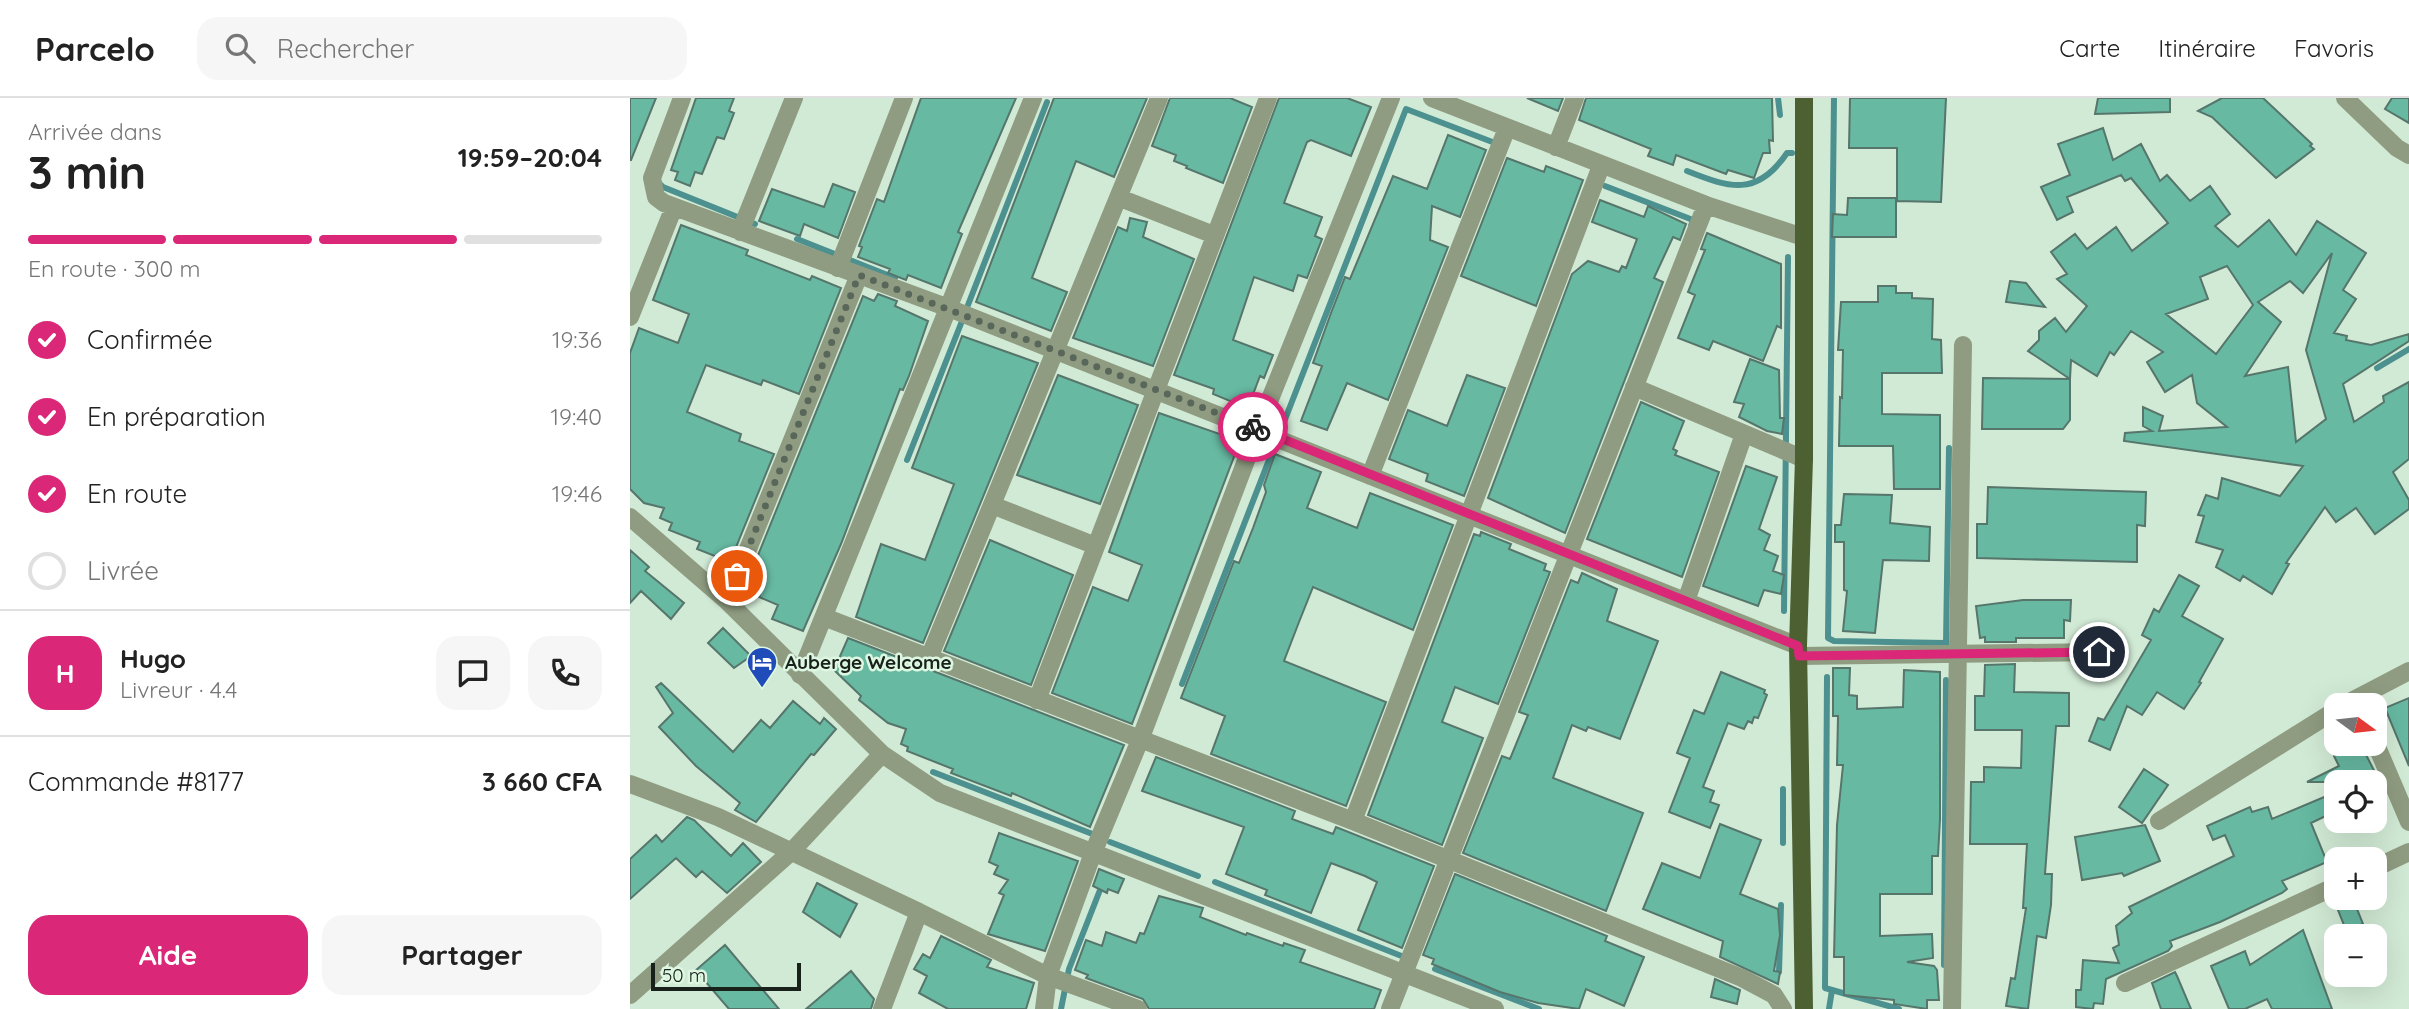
<!DOCTYPE html>
<html lang="fr">
<meta charset="utf-8">
<style>
:root{--surface:#fff;--page:#f6f6f6;--text:#222;--muted:#767676;--line:#e0e0e0;--accent:#db2777}
body{margin:0;font-family:Quicksand,sans-serif;background:var(--page);color:var(--text);height:100vh;display:flex;flex-direction:column;font-size:26px;white-space:nowrap}
*{box-sizing:border-box;margin:0}
p{font-size:23px;color:var(--muted)}
.icon{flex:none;width:38px;height:38px;fill:none;stroke:currentColor;stroke-width:2;stroke-linecap:round;stroke-linejoin:round}
.map{position:relative;flex:1;overflow:hidden}
.drawer{display:flex;flex-direction:column;background:var(--surface);width:630px}
.drawer>*{flex:none}
.needle{width:46px;rotate:105deg}
.controls{position:absolute;left:1694px;top:595px;display:grid;gap:14px}
.controls a{display:grid;place-items:center;width:63px;height:63px;border-radius:14px;background:var(--surface);box-shadow:0 7px 28px #0002;font-size:35px}
.scale{position:absolute;left:21px;bottom:18px;width:150px;box-sizing:border-box;padding-left:7px;border:4px solid #18211a;border-top:0;font-size:19px;line-height:24px;white-space:nowrap;color:#18211a;-webkit-text-stroke:5px #def7e2;paint-order:stroke}
.pin{position:absolute;display:grid;place-items:center;width:60px;height:60px;color:#fff;margin:-30px;border:4px solid #fff;border-radius:50%;box-shadow:0 2px 7px #0007}
.courier{position:absolute;display:grid;place-items:center;width:70px;height:70px;margin:-35px;border:5px solid #db2777;border-radius:50%;background:#fff;color:#222;box-shadow:0 2px 9px #0007}
.overview em{font-style:normal;font-weight:800}
.overview div{display:flex;flex-direction:column-reverse}
.overview{display:flex;align-items:center;justify-content:space-between;height:119px;padding:0 28px}
h1{font-size:46px;font-weight:800;line-height:52px}
.bar{display:grid;grid-template-columns:repeat(4,1fr);gap:10px 7px;align-content:center;height:84px;padding:0 28px}
.bar i{height:9px;border-radius:5px;background:var(--line)}
.bar .on{background:var(--accent)}
.bar p{grid-column:span 4}
.line{display:flex;align-items:center;gap:18px;padding:0 28px;border-top:2px solid var(--line)}
.line div{flex:1}
.round{display:grid;place-items:center;flex:none;width:74px;height:74px;border-radius:21px;background:var(--page)}
ol{padding:0 28px;list-style:none}
li{display:flex;align-items:center;gap:21px;height:77px}
li p{margin-inline-start:auto}
li .icon{padding:7px;border-radius:50%;background:var(--accent);color:#fff;stroke-width:4}
li:last-child{color:var(--muted)}
li i{width:38px;height:38px;border:4px solid var(--line);border-radius:50%}
.action{display:flex;gap:14px;margin-top:auto;padding:14px 28px}
.action a{flex:1;height:80px;border-radius:21px;background:var(--accent);color:#fff;font-size:28px;font-weight:800;line-height:80px;text-align:center}
.action a+a{background:var(--page);color:var(--text)}
header{display:flex;align-items:center;gap:42px;box-sizing:border-box;height:98px;padding:0 35px;background:var(--surface);border-bottom:2px solid var(--line)}
header strong{font-size:33px}
nav{display:flex;gap:38px;margin-inline-start:auto;font-size:24px}
.search{width:490px;height:63px;background:var(--page);display:flex;align-items:center;gap:18px;box-sizing:border-box;padding:0 24px;border-radius:21px;color:var(--muted);font-size:26px}
main{display:flex;flex:1;min-height:0}
.map>svg:first-child{display:block}
</style>
<header>
<strong>Parcelo</strong>
<div class="search"><svg class="icon" aria-label="search" viewBox="0 0 24 24"><circle cx="10" cy="10" r="6"/><path d="M15 15l6 6"/></svg>Rechercher</div>
<nav><a>Carte</a><a>Itinéraire</a><a>Favoris</a></nav>
</header>
<main>
<section class="drawer">
<div class="overview"><div><h1>3 min</h1><p>Arrivée dans</p></div><em>19:59–20:04</em></div>
<div class="bar"><i class="on"></i><i class="on"></i><i class="on"></i><i></i><p>En route · 300 m</p></div>
<ol>
<li><svg class="icon" aria-label="check" viewBox="0 0 24 24"><path d="M5 12l5 5 9-10"/></svg>Confirmée<p>19:36</p></li>
<li><svg class="icon" aria-label="check" viewBox="0 0 24 24"><path d="M5 12l5 5 9-10"/></svg>En préparation<p>19:40</p></li>
<li><svg class="icon" aria-label="check" viewBox="0 0 24 24"><path d="M5 12l5 5 9-10"/></svg>En route<p>19:46</p></li>
<li><i></i>Livrée</li>
</ol>
<div class="line" style="height:126px"><b class="round" style="background:var(--accent);color:#fff">H</b><div><b>Hugo</b><p>Livreur · 4.4</p></div><a class="round"><svg class="icon" aria-label="chat" viewBox="0 0 24 24"><path d="M4 5h16v11H9l-5 4z"/></svg></a><a class="round"><svg class="icon" aria-label="phone" viewBox="0 0 24 24"><path d="M5 4h4l2 5-3 2q2 4 5 5l2-3 5 2v4C11 20 4 13 5 4z"/></svg></a></div>
<div class="line" style="height:91px"><div>Commande #8177</div><b>3 660 CFA</b></div>
<div class="action"><a>Aide</a><a>Partager</a></div>
</section>
<div class="map">
<svg width="1779" height="911" viewBox="0 0 1779 911">
<rect width="100%" height="100%" fill="#d1ead5"/>
<g fill="none" stroke-linecap="round" stroke-linejoin="round">
<path stroke="#4c918f" stroke-width="6" d="M1148 0 1150 17
M1204 0 1198 540 1204 543 1315 545
M1057 73C1100 90 1127 99 1157 55H1162
M28 84 33 89 125 126
M975 88 1063 122 1061 128
M167 141 265 180
M338 207 417 4
M1747 270 1779 251
M654 324 776 11 865 45
M277 362 334 218
M1154 513 1158 159
M1316 546 1319 350
M1197 579 1195 890 1269 911
M552 586 644 349
M303 674 465 737
M1153 691V745
M480 744 568 778
M585 784 774 859
M1314 867 1316 582
M805 871 909 911
M1149 874 1151 807
M431 911 439 871 470 792
M1199 911 1202 892"/>
</g>
<path fill="#67b9a2" stroke="#56756b" stroke-width="2" fill-rule="evenodd" d="M0 0H26L1 62H0Z
M66 0H104L99 13 104 15 94 41 87 39 72 76 65 74 60 88 45 82 48 74 41 72Z
M291 0H386L328 134 332 136 311 190 278 177 276 182 258 175 260 171 228 159 232 149 229 148 247 101 254 104Z
M424 0H517L484 79 446 63 402 180 437 194 421 233 346 204Z
M540 0H600L622 9 593 85 556 70 557 68 544 63 546 57 522 48Z
M649 0H717L741 9 721 58 681 42 677 44 654 105 692 119 685 138 692 141 677 180 668 177 663 193 624 179 603 242 643 257 634 280 630 278 622 299 616 297 612 308 583 296 584 291 544 277Z
M897 0H933L928 13Z
M956 0H1142L1143 43 1139 42 1140 55H1133L1124 80 1098 72 1096 76 1046 57 1043 67 1018 58 1021 51 949 22Z
M1220 0H1316L1311 104 1267 103V50H1219Z
M1468 0H1540V14L1465 16Z
M1592 0H1633L1682 46 1680 48 1684 51 1646 80 1582 19 1568 13Z
M1762 0H1779V25L1755 11Z
M1473 30 1483 62 1511 46 1530 83 1537 77 1560 103 1580 88 1600 116 1585 128 1608 149 1639 122 1666 157 1687 123 1736 155 1713 192 1726 201 1704 235 1717 238 1716 242 1741 247 1779 236V243L1713 286 1724 324 1754 304 1753 298 1779 284V361L1763 374 1779 402V411L1745 436 1726 410 1706 424 1695 409 1656 465 1659 466 1642 496 1613 478 1610 483 1586 469 1593 452 1566 444 1574 418 1568 417 1576 397 1588 401 1592 380 1650 398 1673 368 1494 343 1495 335 1522 333 1513 328V309L1533 318 1529 333 1597 329 1567 305 1562 277 1535 294 1517 264 1533 254 1501 233 1484 257 1480 254 1467 278 1441 262 1440 281 1398 253 1409 242V233L1425 220 1436 234 1457 208 1427 181 1437 176 1421 154 1445 136 1457 151 1486 129 1502 153 1538 125 1501 80 1495 83 1491 77 1437 99 1443 114 1427 122 1411 89 1440 77 1428 46ZM1702 155 1676 252 1696 321 1666 344 1658 269 1615 278 1651 224 1628 204 1660 183 1673 195ZM1597 168 1623 207 1586 256 1536 216 1578 201 1570 179Z
M818 37 856 52 830 119 802 108 800 142 818 149 758 302 717 285 697 332 671 323 692 268 683 265 701 215 715 179 720 181 763 78 797 91Z
M877 60 914 74 916 68 953 82 906 208 831 178Z
M203 86 225 94 208 140 174 126 170 138 129 123 142 91 194 109Z
M1218 100H1266V139H1202L1203 116 1217 117Z
M970 102 1014 119 1018 108 1056 126 1050 142 1043 139 1024 180 1033 184 935 435 858 400 942 176 958 163 989 174 992 168 996 170 1007 141 962 124Z
M500 120 517 124 513 139 564 161 523 268 443 240 488 129 497 133Z
M51 127 118 152 116 157 180 182 182 178 211 190 169 296 133 282 131 287 76 267 57 314 111 336 109 343 144 356 100 464 67 451 70 444 39 432 42 425 30 420 34 410 14 405 0 391V255L9 230 48 245 59 216 23 202Z
M1077 135 1151 166V230L1147 228 1133 263 1083 243 1079 252 1048 240 1065 197 1058 194 1075 152 1071 151Z
M1380 183 1396 185 1415 209 1376 204Z
M1248 188H1266V195H1282V200L1303 201 1302 241 1311 242 1312 275H1252V316L1310 317V391H1264L1263 348H1209L1210 299 1212 300 1213 252H1208L1211 204H1248Z
M248 196 267 203 265 208 298 223 279 278 273 292 270 291 211 446 173 533 142 521 148 507 129 499 130 496 120 492 126 474 122 472 233 198 244 203Z
M332 238 408 265 293 545 226 519 251 446 295 462 324 386 282 370Z
M1120 261 1149 272 1150 320H1154L1152 336 1137 333 1109 319 1114 306 1104 304Z
M428 277 508 307 470 406 387 377Z
M837 277 875 290 834 398 796 383 798 376 759 361 778 312 817 328Z
M1353 280 1440 281V322L1433 331H1352Z
M1011 304 1054 323 1043 351 1047 353 1045 357 1089 374 1052 479 957 441Z
M529 315 610 343 502 626 422 595 463 489 498 503 512 467 479 454Z
M645 356 691 374 677 410 727 430 740 395 823 427 783 532 683 489 669 524 654 563 756 604 716 708 581 656 595 618 551 600 604 463 609 465 623 430 636 394 634 387Z
M1116 368 1147 379 1129 431 1140 437 1134 452 1148 458 1143 473 1154 477 1151 496 1134 492 1128 508 1073 488Z
M1358 389 1516 394 1515 428 1507 427V464L1347 460V426H1357Z
M1214 396 1262 397 1260 425 1300 429 1299 463 1253 462 1245 535 1213 533 1217 493 1214 492V444H1205V427H1211Z
M851 434 881 446 879 451 916 466 914 472 920 474 868 606 825 589 812 624 853 640 812 747 738 717 844 436 850 438Z
M360 442 443 477 401 587 314 553Z
M0 452 19 469 15 473 54 505 41 521 11 493 0 505Z
M952 475 987 491 977 523 1028 543 990 641 958 629 956 633 942 627 923 680 1013 715 976 813 833 755 872 658 880 661 898 617 889 614 941 482 948 485Z
M1549 477 1569 488 1552 518 1593 541 1569 584 1571 585 1554 611 1527 594 1512 617 1497 608 1480 652 1459 643 1468 620 1474 622 1521 542 1512 537 1524 511 1529 514Z
M1393 502H1441L1440 523 1434 522V540H1386V544H1355V539L1350 540 1346 508Z
M93 530 121 558 104 570 78 545Z
M218 540 494 647 460 729 382 695 381 698 321 675 323 671 277 653 278 649 271 646 276 631 258 625 229 602 231 598 204 572Z
M1385 566 1384 594 1439 595V628H1426L1415 776H1422L1421 807 1416 840 1407 838 1398 911 1376 908 1381 880 1385 881 1396 810H1393L1397 746H1340L1341 684H1354V669L1391 670 1392 632H1345V598H1354L1355 567Z
M1203 570H1220L1219 597 1227 598V611L1273 609 1274 572 1310 574V721L1308 758H1302V796H1250V838L1302 836 1303 860 1277 864 1304 868 1307 872 1309 902H1297V911L1264 906V902L1214 897V859H1204L1207 727 1213 667H1207L1208 618H1203Z
M1091 574 1135 592 1134 595 1137 597 1128 620 1124 619 1122 625 1118 623 1114 631 1098 625 1073 689 1084 693 1080 704 1089 707 1080 730 1039 714 1060 660 1047 655 1064 612 1074 616Z
M31 585 103 654 131 622 140 630 163 603 190 626 194 620 206 631 184 657 181 656 126 724 105 712 110 705 66 668 29 629 43 615 26 589Z
M1779 600V668L1755 610Z
M1713 646H1719L1722 653 1732 649 1750 684H1677L1709 668 1704 658Z
M526 659 665 713 662 721 703 736 706 729 804 768 772 850 728 832 747 784 735 778 701 765 681 815 635 797 637 792 596 776 614 729 512 693Z
M1514 671 1538 687 1512 725 1489 709Z
M1706 694V713L1681 725 1697 764 1652 783 1657 791 1652 795 1590 824 1540 843 1542 848 1538 853 1476 881 1473 906 1464 905 1463 911 1446 909V892H1451L1453 862 1489 865 1483 850 1489 847 1486 828 1502 815 1499 809 1604 758 1595 737 1583 742 1577 728 1620 709 1622 714 1638 709 1642 721Z
M57 719 64 722 101 758 113 745 131 764 97 795 72 773 66 779 46 760 0 801V761L26 737 32 744Z
M1090 726 1131 742 1110 796 1148 811 1150 837 1144 873 1150 874 1148 886 1090 859 1093 843 1013 811 1032 765 1070 780Z
M1515 727 1530 763 1494 778 1492 775 1452 782 1445 739Z
M369 735 448 763 415 853 358 836 374 797 369 795 378 782 364 776 368 768 359 764Z
M469 771 494 781 488 795 478 791 477 795 463 788Z
M825 776 977 838 975 843 1014 859 994 908 956 891 949 911 908 905 870 894 802 866 804 861 793 857Z
M187 785 227 806 210 839 173 814Z
M529 798 573 810 570 819 616 837 617 835 653 848 654 845 675 852 670 864 751 892 744 911H519L513 901 456 880 458 877 445 872 456 842 472 848 476 834 506 845 510 835 514 836Z
M1723 801 1733 826 1716 832 1706 807Z
M1673 832 1702 911H1642L1637 901 1615 911H1599L1581 868 1615 853 1620 867Z
M311 838 361 862 357 869 404 885 396 911H318L289 895 297 878 284 871 293 856 300 860Z
M95 847 149 911H99L75 883 66 872Z
M221 873 244 901 241 911H176Z
M1545 874 1547 878 1561 911H1531L1522 885Z
M1085 881 1110 892 1107 906 1081 899Z"/>
<g fill="none" stroke-linecap="round" stroke-linejoin="round">
<path stroke="#8f9c81" stroke-width="18" d="M52 0 22 80 26 99 34 105 316 209 1168 548
M802 0 1076 107 1173 139
M1715 0 1767 50 1779 57
M926 49 945 0
M490 100 584 137
M110 134 164 0
M208 170 274 0
M0 219 44 109
M1004 289 1174 361
M740 378 877 30
M362 407 466 448
M0 419 97 503 252 656 310 695 865 911
M97 503 229 177
M1056 503 1114 336
M194 519 723 723 1112 880 1144 897 1153 911
M1169 558 1469 554
M299 560 529 0
M170 577 403 0
M407 602 638 0
M1714 607 1779 573
M1745 644 1779 724
M0 686 88 719 289 814 252 911
M723 723 971 68
M1529 723 1706 612
M1745 770 1779 754
M289 814 418 878 508 911
M1495 885 1706 788
M0 897 162 753 252 656
M414 911 418 878 463 755 510 642 628 331 761 0
M760 911 1076 107
M1322 911 1333 247"/>
<path stroke="#4c6031" stroke-width="18" d="M1174 0V361L1168 548 1174 911"/>
</g>
<g fill="none" stroke-linecap="round" stroke-linejoin="round">
<path stroke="#59675b" stroke-width="7" stroke-dasharray="0 12.6" d="M107 478 229 177 623 329"/>
<path stroke="#db2777" stroke-width="9" d="M623 329 1168 548 1169 558 1469 554"/>
</g>
<defs>
<g id="hotel-pin" transform="scale(1.575)"><path d="M0 17L-7.5 6A9.5 9.5 0 1 1 7.5 6Z" fill="#204cba" stroke="#def7e2"/><path d="M-6-4.5h1.5V1H6V5H4.5V3h-9V5H-6ZM-4 0a1.8 1.8 0 1 1 3.6 0ZM.5 0V-2.5h3Q6-2.5 6 0Z" fill="#fff"/></g>
</defs>
<g fill-rule="evenodd">
<use href="#hotel-pin" x="132" y="564"/>
</g>
<g text-anchor="middle" dominant-baseline="central" stroke-width="5" stroke-linejoin="round" paint-order="stroke">
<g font-size="19" font-weight="bold" fill="#18211a" stroke="#def7e2" text-anchor="start">
<text x="155" y="564">Auberge Welcome</text>
</g>
</g>
</svg>
<div class="controls">
<a><svg class="needle" viewBox="-14 -14 28 28"><path d="M0-13l5 13h-10z" fill="#e53935"/><path d="M0 13l5-13h-10z" fill="#767676"/></svg></a>
<a><svg class="icon" aria-label="locate" viewBox="0 0 24 24"><circle cx="12" cy="12" r="6"/><path d="M12 2v4M12 18v4M2 12h4M18 12h4"/></svg></a>
<a>+</a>
<a>−</a>
</div>
<div class="scale">50 m</div>
<div class="pin" style="left:107px;top:478px;background:#ea580c"><svg class="icon" aria-label="bag" viewBox="0 0 24 24"><path d="M5 8h14l-1 12H6zM9 8a3 3 0 0 1 6 0"/></svg></div>
<div class="pin" style="left:1469px;top:554px;background:#1f2937"><svg class="icon" aria-label="home" viewBox="0 0 24 24"><path d="M3 11l9-7 9 7M6 9v11h12V9"/></svg></div>
<div class="courier" style="left:623px;top:329px"><svg class="icon" aria-label="bike" viewBox="0 0 24 24"><circle cx="6" cy="16" r="4"/><circle cx="18" cy="16" r="4"/><path d="M6 16l4-8h5l3 8M10 8l3 8H6M13 5h3"/></svg></div>
</div>
</main>
